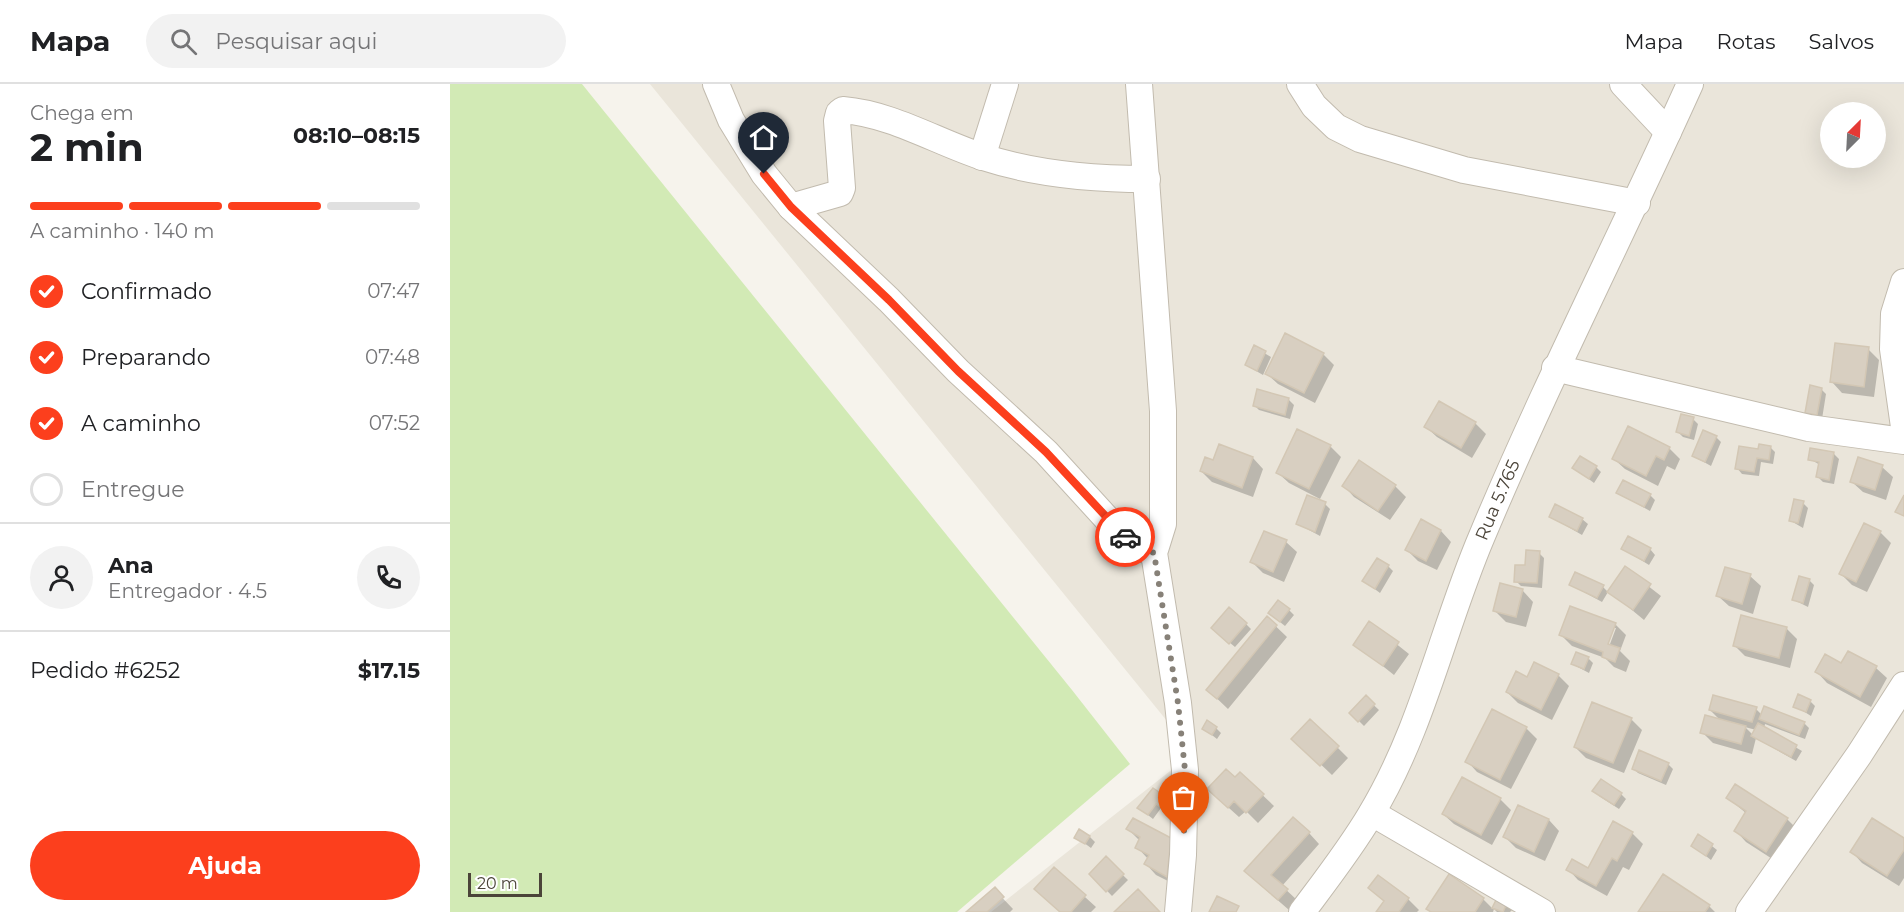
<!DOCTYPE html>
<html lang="pt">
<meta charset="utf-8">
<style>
:root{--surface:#fff;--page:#f2f2f2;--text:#202124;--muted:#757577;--line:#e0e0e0;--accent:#fc3f1d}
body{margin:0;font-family:Montserrat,sans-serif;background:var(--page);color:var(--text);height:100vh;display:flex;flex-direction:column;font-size:22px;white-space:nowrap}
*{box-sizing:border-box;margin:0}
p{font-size:20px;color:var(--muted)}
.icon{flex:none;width:33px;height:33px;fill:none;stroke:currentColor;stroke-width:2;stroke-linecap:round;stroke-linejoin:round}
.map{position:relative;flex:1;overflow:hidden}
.drawer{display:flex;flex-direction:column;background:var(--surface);width:450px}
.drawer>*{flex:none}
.needle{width:39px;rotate:24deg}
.fabs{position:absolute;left:1370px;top:18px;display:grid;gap:12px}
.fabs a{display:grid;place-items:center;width:66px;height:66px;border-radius:50%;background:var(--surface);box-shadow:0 6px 24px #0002;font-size:30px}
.scale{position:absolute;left:18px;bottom:15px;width:74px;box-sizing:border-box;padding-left:6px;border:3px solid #4b4439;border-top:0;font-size:16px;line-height:21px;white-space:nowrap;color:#4b4439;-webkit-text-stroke:4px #fff;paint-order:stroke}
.pin{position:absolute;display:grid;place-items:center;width:51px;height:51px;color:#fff;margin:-62px -26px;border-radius:50% 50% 50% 0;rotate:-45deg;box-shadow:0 0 6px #0007}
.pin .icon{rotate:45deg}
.courier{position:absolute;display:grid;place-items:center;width:60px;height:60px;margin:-30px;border:4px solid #fc3f1d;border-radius:50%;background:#fff;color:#222;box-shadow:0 2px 8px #0007}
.overview em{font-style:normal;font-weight:700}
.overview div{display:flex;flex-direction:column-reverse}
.overview{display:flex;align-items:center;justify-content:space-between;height:102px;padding:0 30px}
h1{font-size:39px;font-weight:700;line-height:45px}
.bar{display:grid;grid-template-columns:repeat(4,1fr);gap:9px 6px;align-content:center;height:72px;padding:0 30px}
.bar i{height:8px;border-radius:4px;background:var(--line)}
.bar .current{background:var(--accent)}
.bar p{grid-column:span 4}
.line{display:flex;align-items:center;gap:15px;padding:0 30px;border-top:2px solid var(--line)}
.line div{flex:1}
.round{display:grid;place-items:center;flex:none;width:63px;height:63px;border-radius:32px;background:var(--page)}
ol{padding:0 30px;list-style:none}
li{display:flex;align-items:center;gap:18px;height:66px}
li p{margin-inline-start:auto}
li .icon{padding:6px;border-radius:50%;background:var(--accent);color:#fff;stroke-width:4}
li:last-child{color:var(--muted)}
li i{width:33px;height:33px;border:3px solid var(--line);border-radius:50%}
.primary-button{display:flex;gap:12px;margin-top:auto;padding:12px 30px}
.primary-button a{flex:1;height:69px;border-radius:36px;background:var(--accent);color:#fff;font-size:24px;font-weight:700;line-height:69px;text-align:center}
header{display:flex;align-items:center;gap:36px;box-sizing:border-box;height:84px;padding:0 30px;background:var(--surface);border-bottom:2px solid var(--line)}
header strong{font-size:28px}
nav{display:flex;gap:33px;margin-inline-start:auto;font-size:21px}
.search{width:420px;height:54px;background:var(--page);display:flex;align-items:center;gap:15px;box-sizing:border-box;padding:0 21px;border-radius:33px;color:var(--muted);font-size:22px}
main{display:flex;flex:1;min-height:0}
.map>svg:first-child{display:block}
</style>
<header>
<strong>Mapa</strong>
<div class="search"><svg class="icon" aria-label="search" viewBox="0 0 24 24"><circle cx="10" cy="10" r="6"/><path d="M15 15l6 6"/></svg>Pesquisar aqui</div>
<nav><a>Mapa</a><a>Rotas</a><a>Salvos</a></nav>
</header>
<main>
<section class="drawer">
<div class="overview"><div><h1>2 min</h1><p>Chega em</p></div><em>08:10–08:15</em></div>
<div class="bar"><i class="current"></i><i class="current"></i><i class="current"></i><i></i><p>A caminho · 140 m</p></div>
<ol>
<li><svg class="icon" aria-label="check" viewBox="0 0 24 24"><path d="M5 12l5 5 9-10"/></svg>Confirmado<p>07:47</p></li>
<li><svg class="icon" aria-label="check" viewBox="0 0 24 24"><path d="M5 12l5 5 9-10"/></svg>Preparando<p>07:48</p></li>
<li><svg class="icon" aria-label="check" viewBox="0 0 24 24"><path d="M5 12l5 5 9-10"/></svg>A caminho<p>07:52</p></li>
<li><i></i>Entregue</li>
</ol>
<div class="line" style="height:108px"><a class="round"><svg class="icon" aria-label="person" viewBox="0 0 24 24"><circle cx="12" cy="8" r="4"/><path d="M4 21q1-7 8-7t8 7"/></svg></a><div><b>Ana</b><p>Entregador · 4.5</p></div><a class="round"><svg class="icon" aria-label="phone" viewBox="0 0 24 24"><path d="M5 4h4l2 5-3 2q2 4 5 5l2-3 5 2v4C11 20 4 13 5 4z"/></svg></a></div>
<div class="line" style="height:78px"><div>Pedido #6252</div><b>$17.15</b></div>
<div class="primary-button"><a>Ajuda</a></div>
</section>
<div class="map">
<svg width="1454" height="828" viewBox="0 0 1454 828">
<rect width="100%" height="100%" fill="#f6f3ec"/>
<path fill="#eae5da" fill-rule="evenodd" d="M200 0H1454V828H541L743 669ZM1380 28H1425V74H1380Z"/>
<path fill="#d2eab5" d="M0 0H132L622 606 680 680 507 828H0Z"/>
<path fill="#0003" fill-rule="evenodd" d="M804 263 821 273 813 291 796 281Z
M1418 265 1429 276 1424 313 1392 309 1382 298Z
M873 270 884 281 865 319 828 300 817 290Z
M1371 305 1376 310 1372 335 1362 333 1357 328Z
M808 307 839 316 844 321 840 335 809 326 804 321Z
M1243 335 1248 340 1244 356 1233 353 1228 348Z
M1025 339 1036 350 1022 374 987 353 976 343Z
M1266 353 1271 358 1261 382 1243 372Z
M770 362 803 374 813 385 803 413 762 398 751 387 764 378Z
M880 362 891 373 870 415 839 399 828 389Z
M1320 363 1325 368 1323 380 1311 378 1309 392 1292 390 1287 384 1309 367Z
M1219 364 1230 375 1225 386 1217 382 1208 402 1175 385 1164 375Z
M1384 370 1389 375 1384 400 1373 398 1368 393 1370 381 1360 375Z
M1146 383 1151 388 1144 399 1124 384Z
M1432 383 1443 393 1436 416 1413 408 1402 398Z
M894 402H945L956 413 940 436 904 413Z
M1168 409 1200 411 1205 416 1200 427Z
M1353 419 1358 424 1353 444 1341 437Z
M875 420 880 425 870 452 848 440Z
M1101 433 1132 435 1138 440 1132 451Z
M991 447 1001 458 987 486 968 477 957 466Z
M1430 448 1441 459 1417 508 1402 501 1391 490Z
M836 458 847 468 834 498 813 489 802 478Z
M1173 465H1200L1205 471 1199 481Z
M1089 469 1094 474 1092 504 1071 502 1066 497Z
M938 482 943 487 930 509 914 497Z
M1175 484 1211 512 1194 536 1159 507Z
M1300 492 1311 502 1303 530 1279 522 1268 512Z
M1359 496 1364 501 1358 523 1344 516Z
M1052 501 1073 507 1083 518 1076 543 1056 538 1045 527Z
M1121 501 1153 503 1158 508 1152 518Z
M839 526 844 531 835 542 825 534Z
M1292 533 1337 545 1347 555 1340 584 1295 572 1284 561Z
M817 534 837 553 778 625 758 606Z
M920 539 959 570 944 591 905 560Z
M796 540 801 545 785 563 768 549Z
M1165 540 1176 551 1170 567 1180 577 1176 588 1164 583 1155 574 1122 562 1111 551ZM1162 544H1166L1157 568 1154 567Z
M1138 574 1143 579 1139 589 1122 580Z
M1426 584 1437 594 1421 623 1377 599 1367 588Z
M1108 591 1119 602 1102 636 1068 619 1057 608 1078 595Z
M916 614 929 626 914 642 901 629Z
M1360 617 1365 622 1361 632 1345 622Z
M1306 625 1312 631 1354 639 1359 644 1355 655 1315 640 1314 645 1352 667 1346 677 1306 654 1302 670 1263 659 1252 648 1271 637 1260 626ZM1295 643 1306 646 1303 651Z
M1181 635 1192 646 1174 689 1136 674 1125 663Z
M766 644 771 649 767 655 754 645Z
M1076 644 1087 655 1061 705 1027 688 1017 677Z
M844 655 887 663 898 674 882 691Z
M1218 680 1223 685 1216 701 1188 689 1183 684Z
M790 690 824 722 808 739 796 727 789 733 770 716Z
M1171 710 1176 715 1169 725 1149 712Z
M715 714 720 719 715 726 711 724 703 735 689 724Z
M1278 714 1337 735 1348 746 1327 778 1296 758 1286 747 1297 730Z
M1050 715 1061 726 1042 761 1004 740 993 730Z
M1069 723 1099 736 1109 747 1095 777 1066 764 1055 753Z
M678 745 720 755 731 766 728 802 706 791 696 780 698 775 687 763 690 757Z
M859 749 869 760 832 802 848 817 839 826 807 798Z
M1182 749 1193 760 1179 786 1173 783 1157 812 1128 796 1118 785 1138 786Z
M1249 752 1267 766 1261 776 1243 762Z
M626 753H640L645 758 641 764Z
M1454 756V794L1449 802 1412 779 1402 768Z
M656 775 678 796 662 812 641 790Z
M604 785 646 823 641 828H610Z
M928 793 958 815 969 826 967 828H928L935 818 920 804Z
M544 805 563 825 560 828H518Z
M1033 815 1043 825 1048 816 1062 826 1060 828H1047L1044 825 1043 828H982Z
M1259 822 1265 828H1189Z"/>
<path fill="#d8cfc1" stroke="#d3c7b4" stroke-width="1.5" d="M835 249 874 269 854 309 815 290Z
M1385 259 1419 263 1414 303 1380 298Z
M804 261 816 267 807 287 795 281Z
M1360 301 1372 304 1367 331 1355 329Z
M807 305 839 314 835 331 803 322Z
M989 317 1026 338 1011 364 974 343Z
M1231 330 1244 333 1239 352 1226 348Z
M1178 342 1220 363 1214 376 1206 372 1196 392 1162 375Z
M847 345 881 361 859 405 826 389Z
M1253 346 1267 352 1255 378 1242 372Z
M769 360 803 373 792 404 750 387 755 373 763 376Z
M1309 360 1321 362 1319 376 1307 374 1304 388 1285 385 1289 362 1308 365Z
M1360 364 1384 368 1379 396 1366 393 1369 378 1358 376Z
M1130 372 1147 382 1139 395 1122 384Z
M1408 373 1433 381 1425 406 1400 398Z
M909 376 946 401 928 427 892 402Z
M1173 396 1201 410 1194 423 1166 409Z
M857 411 876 418 865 448 846 440Z
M1454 411V432L1445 428Z
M1344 415 1354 417 1348 439 1339 437Z
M1105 420 1133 434 1127 447 1099 433Z
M971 435 991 446 976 477 955 466Z
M1414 439 1431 447 1406 498 1389 490Z
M814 447 837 456 823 488 800 478Z
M1178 452 1201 464 1194 477 1171 465Z
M1076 466 1090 467 1087 499 1064 498 1065 481H1075Z
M927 474 939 481 925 505 912 497Z
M1175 482 1201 500 1183 526 1157 508Z
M1275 483 1301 490 1292 520 1266 512Z
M1125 488 1154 501 1147 514 1119 501Z
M1349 492 1360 495 1353 519 1342 516Z
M1050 499 1073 505 1066 533 1043 527Z
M828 516 840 525 830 538 818 529Z
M1120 522 1166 539 1158 560 1170 564 1165 578 1152 573 1153 568 1109 551Z
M779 523 797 539 779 560 761 544Z
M1291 531 1337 543 1329 574 1283 562Z
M817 532 827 541 767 615 756 606Z
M919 537 949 558 933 582 903 561Z
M1398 567 1427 582 1410 613 1365 588 1375 570 1391 579Z
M1126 568 1139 573 1134 585 1121 580Z
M1084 578 1109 590 1091 626 1056 608 1066 587 1077 593Z
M1348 610 1361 616 1356 628 1343 623Z
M916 611 925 620 908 638 899 629Z
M1263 611 1307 623 1302 638 1259 626Z
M1142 618 1182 634 1163 679 1124 663Z
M1314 622 1355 638 1349 651 1309 635Z
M1042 625 1077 643 1050 696 1015 678Z
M1255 631 1296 642 1291 660 1250 649Z
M860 635 889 662 870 682 841 655Z
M757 636 767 643 762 651 752 645Z
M1308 639 1347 661 1341 673 1301 652Z
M1189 666 1219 679 1211 697 1182 685Z
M776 685 785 693 790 688 814 710 796 729 784 717 778 724 757 705Z
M1012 693 1051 714 1031 751 992 730Z
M1151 695 1172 709 1164 721 1142 707Z
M1285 700 1338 734 1316 768 1284 747 1296 727 1276 714Z
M703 704 716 713 709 722 706 720 698 731 687 724Z
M1068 721 1099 735 1084 768 1053 753Z
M843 733 860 748 821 791 838 805 828 816 794 787Z
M683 734 721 754 717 793 694 780 699 771 685 764 690 753 676 745Z
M1422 734 1454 754V766L1437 792 1400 768Z
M1163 737 1183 748 1167 777 1162 774 1146 802 1116 786 1122 775 1138 784Z
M629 745 640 752 635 760 624 754Z
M1248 750 1263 760 1256 772 1241 762Z
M656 772 674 790 656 808 639 790Z
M604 783 636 811 621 828H610L584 805Z
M999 790 1034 814 1025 828H981L976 825Z
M1213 790 1260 821 1255 828H1188Z
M928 791 959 814 949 828H926L934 817 918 804Z
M545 803 554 813 537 828H516Z
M688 805 710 828H664Z
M767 812 789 822 786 828H759Z
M1047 814 1057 819 1053 828 1042 824Z"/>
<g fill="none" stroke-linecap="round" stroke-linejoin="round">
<g stroke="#c2bbae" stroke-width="28">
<g id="street">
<path d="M266 0 281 36 314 90 341 123 439 216 508 287 596 368 669 448 686 462 704 469"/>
<path d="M689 0 713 327V440L704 469 728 619 735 686 733 771 728 828"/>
<path d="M850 0 864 22 886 43 910 55 1014 86 1187 119"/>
<path d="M1173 0 1218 48"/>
<path d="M532 73 555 0"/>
<path d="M341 123 390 109 392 104 387 37 389 29 393 26C442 30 487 58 533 73 585 90 642 95 697 95"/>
<path d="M1454 198 1444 230 1443 265 1454 343"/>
<path d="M1105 284 1359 344 1454 357"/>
<path d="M922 729 1092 828"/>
<path id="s1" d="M852 828C876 796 901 764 921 730 973 644 993 543 1032 452 1096 299 1172 151 1240 0"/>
<path d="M1299 828 1409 671 1454 601"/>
</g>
</g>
<use href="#street" stroke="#fff" stroke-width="26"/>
</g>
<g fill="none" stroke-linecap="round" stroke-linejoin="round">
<path stroke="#878178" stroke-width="6" stroke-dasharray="0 10.8" d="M675 453 686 462 704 469 728 619 735 686 734 750"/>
<path stroke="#fc3f1d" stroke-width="8" d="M314 90 341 123 439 216 508 287 596 368 675 453"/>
</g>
<g text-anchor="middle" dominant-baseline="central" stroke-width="5" stroke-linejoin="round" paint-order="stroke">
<g font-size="18" fill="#4b4439" stroke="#fff">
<text stroke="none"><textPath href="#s1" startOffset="459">Rua 5.765</textPath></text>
</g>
</g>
</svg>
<div class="fabs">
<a><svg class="needle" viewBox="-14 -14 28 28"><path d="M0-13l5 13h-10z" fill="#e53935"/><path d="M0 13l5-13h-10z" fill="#757577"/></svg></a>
</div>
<div class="scale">20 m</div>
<div class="pin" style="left:734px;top:750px;background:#ea580c"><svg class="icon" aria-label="bag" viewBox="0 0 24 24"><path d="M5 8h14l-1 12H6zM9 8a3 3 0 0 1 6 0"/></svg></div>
<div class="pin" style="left:314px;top:90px;background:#1f2937"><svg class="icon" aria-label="home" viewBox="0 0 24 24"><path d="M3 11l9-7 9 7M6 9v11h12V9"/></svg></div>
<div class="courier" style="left:675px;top:453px"><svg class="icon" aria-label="car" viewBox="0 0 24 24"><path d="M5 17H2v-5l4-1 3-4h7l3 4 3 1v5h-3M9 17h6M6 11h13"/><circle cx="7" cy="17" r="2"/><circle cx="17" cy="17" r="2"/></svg></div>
</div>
</main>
